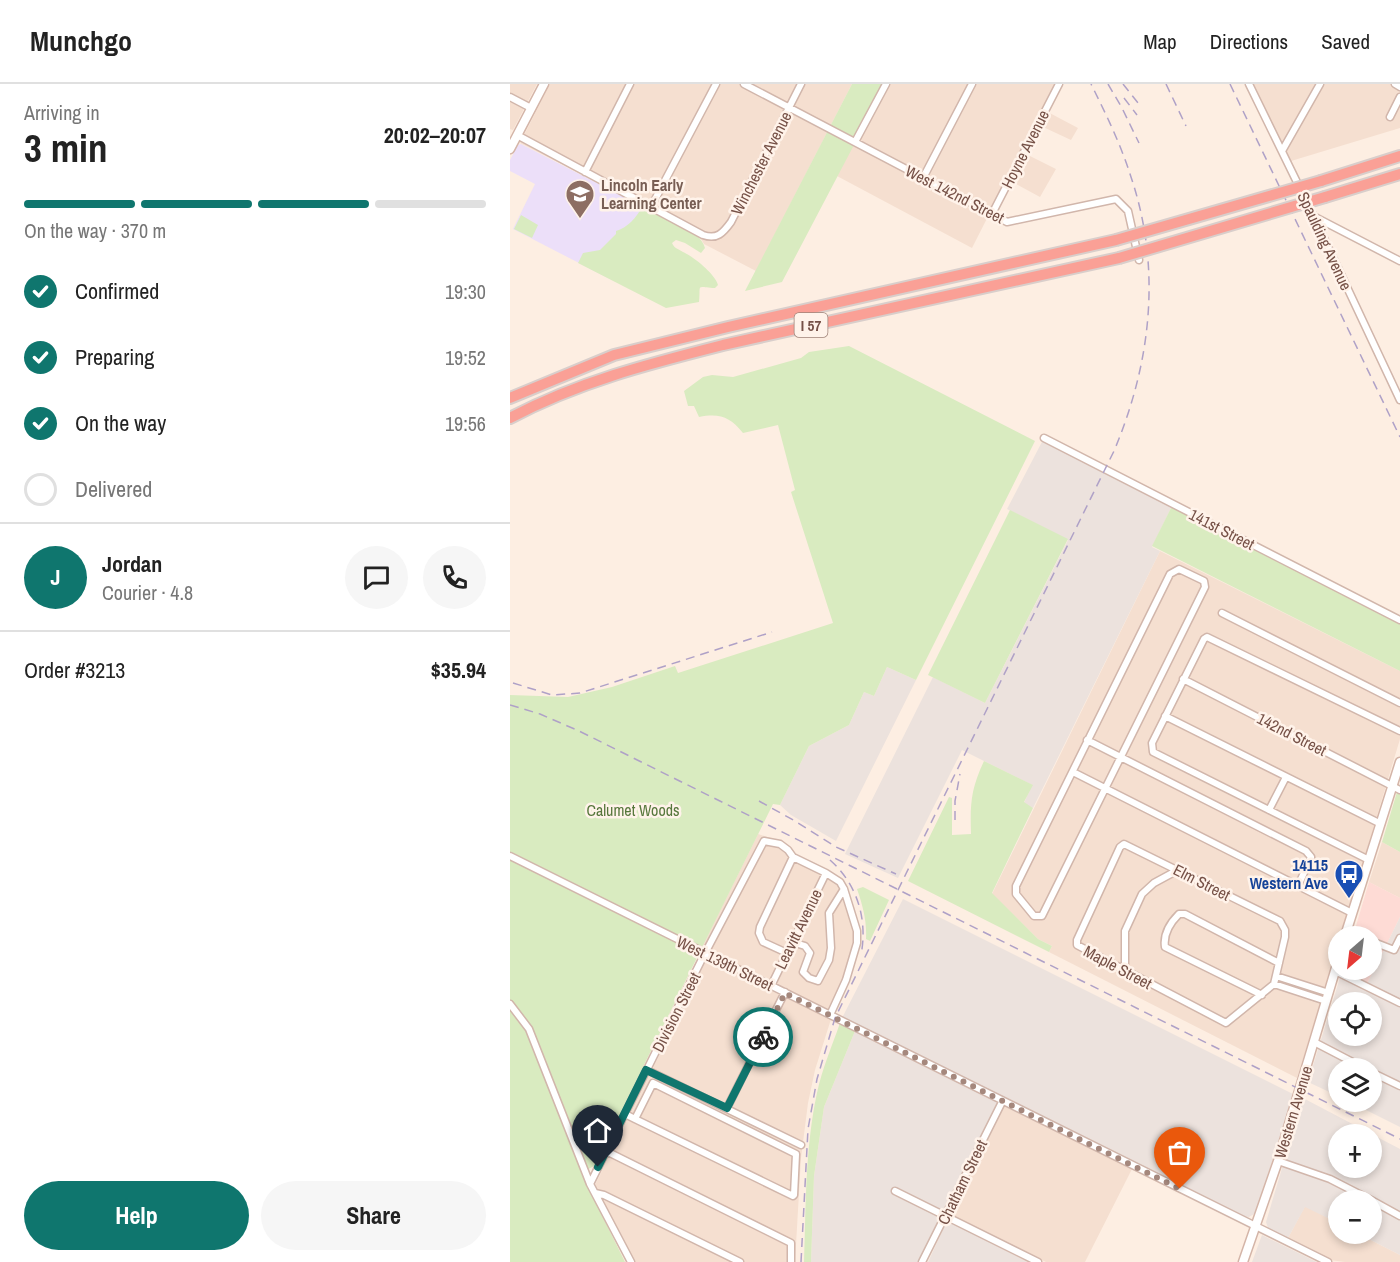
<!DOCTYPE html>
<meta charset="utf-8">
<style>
:root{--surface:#fff;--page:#f6f6f6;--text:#222;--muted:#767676;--line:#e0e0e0;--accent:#0f766e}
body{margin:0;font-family:"Archivo Narrow",sans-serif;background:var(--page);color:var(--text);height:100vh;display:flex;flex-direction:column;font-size:22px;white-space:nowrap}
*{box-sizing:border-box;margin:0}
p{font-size:20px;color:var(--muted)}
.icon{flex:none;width:33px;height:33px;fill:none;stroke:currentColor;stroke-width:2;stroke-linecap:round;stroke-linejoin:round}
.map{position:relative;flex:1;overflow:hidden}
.sheet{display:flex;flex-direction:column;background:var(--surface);width:510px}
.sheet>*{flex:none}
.needle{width:39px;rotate:208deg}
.buttons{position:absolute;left:818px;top:842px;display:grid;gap:12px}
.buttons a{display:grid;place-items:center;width:54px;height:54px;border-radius:50%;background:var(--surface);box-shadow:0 3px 9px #0003;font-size:30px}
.pin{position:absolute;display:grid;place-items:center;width:51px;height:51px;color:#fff;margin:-62px -26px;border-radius:50% 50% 50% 0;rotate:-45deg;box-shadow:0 0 6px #0007}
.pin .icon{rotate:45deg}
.courier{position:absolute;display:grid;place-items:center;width:60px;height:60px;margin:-30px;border:4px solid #0f766e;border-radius:50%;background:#fff;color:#222;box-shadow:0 2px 8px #0007}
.headline em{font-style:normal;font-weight:700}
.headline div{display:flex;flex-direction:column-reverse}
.headline{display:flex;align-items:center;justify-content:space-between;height:102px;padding:0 24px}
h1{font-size:39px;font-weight:700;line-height:45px}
.bar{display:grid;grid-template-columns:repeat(4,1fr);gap:9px 6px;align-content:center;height:72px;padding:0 24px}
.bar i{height:8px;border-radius:4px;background:var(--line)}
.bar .active{background:var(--accent)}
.bar p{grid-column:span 4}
.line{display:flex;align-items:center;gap:15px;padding:0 24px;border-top:2px solid var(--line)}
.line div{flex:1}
.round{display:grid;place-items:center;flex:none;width:63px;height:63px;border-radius:32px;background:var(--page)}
ol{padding:0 24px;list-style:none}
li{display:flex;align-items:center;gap:18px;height:66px}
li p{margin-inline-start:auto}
li .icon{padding:6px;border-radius:50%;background:var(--accent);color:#fff;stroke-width:4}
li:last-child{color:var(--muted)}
li i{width:33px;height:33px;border:3px solid var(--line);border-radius:50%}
.primary-button{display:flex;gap:12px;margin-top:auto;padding:12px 24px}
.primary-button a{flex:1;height:69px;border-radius:36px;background:var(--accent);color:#fff;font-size:24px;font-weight:700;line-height:69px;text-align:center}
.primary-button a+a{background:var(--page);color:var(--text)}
header{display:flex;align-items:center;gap:36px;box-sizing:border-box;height:84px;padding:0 30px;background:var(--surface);border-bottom:2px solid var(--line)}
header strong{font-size:28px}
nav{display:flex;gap:33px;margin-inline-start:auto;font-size:21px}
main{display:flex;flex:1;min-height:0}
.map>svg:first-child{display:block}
</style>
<header>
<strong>Munchgo</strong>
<nav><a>Map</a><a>Directions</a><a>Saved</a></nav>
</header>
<main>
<section class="sheet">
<div class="headline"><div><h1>3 min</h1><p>Arriving in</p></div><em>20:02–20:07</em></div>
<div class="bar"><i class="active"></i><i class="active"></i><i class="active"></i><i></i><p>On the way · 370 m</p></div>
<ol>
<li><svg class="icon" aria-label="check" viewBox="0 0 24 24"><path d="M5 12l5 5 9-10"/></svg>Confirmed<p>19:30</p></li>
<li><svg class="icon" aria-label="check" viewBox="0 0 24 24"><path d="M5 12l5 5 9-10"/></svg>Preparing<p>19:52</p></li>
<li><svg class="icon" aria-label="check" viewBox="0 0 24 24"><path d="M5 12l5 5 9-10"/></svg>On the way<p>19:56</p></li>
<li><i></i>Delivered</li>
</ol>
<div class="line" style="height:108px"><b class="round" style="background:var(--accent);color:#fff">J</b><div><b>Jordan</b><p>Courier · 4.8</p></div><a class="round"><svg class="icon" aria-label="chat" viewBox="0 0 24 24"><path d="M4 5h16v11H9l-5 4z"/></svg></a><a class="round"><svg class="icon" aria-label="phone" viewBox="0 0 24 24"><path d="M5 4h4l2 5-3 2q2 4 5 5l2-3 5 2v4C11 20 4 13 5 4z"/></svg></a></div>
<div class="line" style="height:78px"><div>Order #3213</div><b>$35.94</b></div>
<div class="primary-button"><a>Help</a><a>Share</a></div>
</section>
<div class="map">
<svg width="890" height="1178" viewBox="0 0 890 1178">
<rect width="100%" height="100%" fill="#fdeee2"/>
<path fill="#f5dfd0" d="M0 0H27L3 46 0 45Z
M40 0H342L246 187 194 160 191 155 173 142 10 59Z
M375 0H546L534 26 568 44 561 56 531 42 516 70 546 85 530 113 497 95 462 164 327 92Z
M742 0H890V44L781 77Z
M650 467 890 587V655L831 852H828V862L787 994 539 868 542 862 528 855 482 810Z
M248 750 264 755 283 767 287 773 336 804 345 826 349 847 348 869 339 896 323 930 192 863Z
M872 758 890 768V814L859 798Z
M198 873 321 935 305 986 298 1019 291 1074 285 1178H125L85 1101Z
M494 1022 622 1085 575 1178H536L441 1131Z
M795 1122 828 1139V1149H847L890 1171V1178H835L820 1176 778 1154Z"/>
<path fill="#fedbd5" d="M859 798 890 814V833L857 900 832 887 833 885H861V852H843Z"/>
<path fill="#ece2dd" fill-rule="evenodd" d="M534 354 663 420 642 463 650 467 523 724 514 719 522 701 452 666 388 794 335 770 423 593 475 619 558 456 497 425Z
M377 583 406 596 326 757 281 731 270 721 299 662 339 641 354 608 364 612Z
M393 815 783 1010 748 1123 744 1130 739 1133 732 1132 332 934Z
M890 833V1043L838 1017H861V984H828V1012L798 998 832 887 857 900ZM828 918H861V951H828Z
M345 947 488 1018 409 1178H301L304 1092 314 1023Z
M793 1014 890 1065V1171L847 1149H861V1116H828V1139L795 1123 778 1154 758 1144 756 1138ZM828 1050H861V1083H828Z
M437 1137 518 1178H418Z
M752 1151 807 1178H742Z"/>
<path fill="#ecdff9" d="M11 60 137 125 100 195 3 145 25 100 0 87V76L8 61Z"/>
<path fill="#d9ebc0" d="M342 0H376L272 198 235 207Z
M132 123C150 132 190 144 195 164L191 169 175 159 166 156 162 159C165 165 167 164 173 168 184 173 205 190 208 201L205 204C185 203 191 199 189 218L156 224 68 179 73 169 90 166 106 150V147C117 144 127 133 132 123Z
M11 131 28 141 22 154 4 145Z
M339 262 525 357 406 596 377 583 364 612 354 608 339 641 299 662 270 721 263 720 84 1082 71 1089 115 1178H0V611L58 613 102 603 165 582 168 589 323 539 281 408 285 406 268 341 233 349C220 333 210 329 189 333L184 322H178L174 307 193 293 202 291 223 293 291 274 299 268Z
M663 420 890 536V587L642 462Z
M500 426 558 455 475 619 418 591Z
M474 677 523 701 514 718 523 724 482 809 528 855 542 862 539 868 398 797 439 713 442 714V751L461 750C460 719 461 705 474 677Z
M887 708 890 710V768L872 758Z
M353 803 379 816 360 857 356 855C357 838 353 822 347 805Z
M330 939 345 947 314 1023 304 1092 301 1178H294C296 1122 295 1064 307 1009 312 985 322 962 330 939Z"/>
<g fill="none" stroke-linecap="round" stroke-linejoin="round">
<g stroke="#d1b6ab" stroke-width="9">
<path id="street" d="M234 0 497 138 606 115 618 127 629 176
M739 0 804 133 890 316
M885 0 890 3
M0 13 21 24
M880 33 890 13
M7 51 193 151C207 156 213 149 221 138L291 0
M345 58 376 0
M772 67 810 0
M75 88 120 0
M413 94 462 0
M141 123 206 0
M482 130 549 0
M805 133 890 177
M534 354 890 536
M669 485 694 497 695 503 532 832H524L506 810V802L660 490Z
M712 529 890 619
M673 595 890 706
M655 632 871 740
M577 656 796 767 801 773 788 802
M563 688 842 829
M759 726 776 693
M614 760 770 837 775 846V853L764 900 716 939 567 861V856L610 763Z
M0 772 818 1178
M859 776 643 668 642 659 694 555 697 553 890 647
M837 845 851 852
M861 857 884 866 890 854
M282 858 295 862 300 869 293 888 299 894 308 897 319 876 321 864 319 829 334 805
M277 869 253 858 249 849 250 843 283 773
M615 887V847L632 810 644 799 668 786
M825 887 890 919
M766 892 819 909
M764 900 816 917
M261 902 316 789
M752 911 655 863C653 850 660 839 669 830H675L769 879
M0 920 19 945 80 1100 121 1178
M804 958 854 984
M137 986 291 1061
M861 988 890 1002
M217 1024 275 908
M115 1030 125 1035 283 1112 284 1111 286 1070 143 999 125 1035
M96 1067 281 1159V1178
M768 1077 820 1095 861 1116
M80 1100 192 875 254 757 270 760 278 766 283 773 316 789 330 798 334 805 347 847V859L336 896 320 931
M385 1107 528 1178
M85 1109 94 1111 230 1178
M861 1116 890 1132
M412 1178 492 1018"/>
</g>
<g stroke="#d4b5a8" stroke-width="11">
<path id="secondary" d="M0 65 34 0
M835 852 890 678
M733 1178 768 1077 828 877"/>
</g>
<g stroke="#d9cecb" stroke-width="14">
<path id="highway" d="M811 97 890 72
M815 113 890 90
M0 314 104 271 218 243 606 156
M0 334C68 298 138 280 213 261L609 174"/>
</g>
<use href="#street" stroke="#fff" stroke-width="6"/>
<use href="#secondary" stroke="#fff" stroke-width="8"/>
<use href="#highway" stroke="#faa096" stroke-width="10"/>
<path stroke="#afa1c7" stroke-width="1.5" stroke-dasharray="9 6" stroke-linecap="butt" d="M598 0 612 24 629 59
M613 0 628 19
M656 0 676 42
M720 0 890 353
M614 14 627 31
M3 599 42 611 70 609 262 548
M0 621 30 630 69 647 890 1055
M249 717 285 737 326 763 386 790
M445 736V717L450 690
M320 776C347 800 358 835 351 871
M291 1178 298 1045 307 995 325 934 604 367C641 279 652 185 621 93 611 61 596 30 581 0"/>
<g stroke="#d9cecb" stroke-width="14" stroke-linecap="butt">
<path id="highway-bridge" d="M606 156 811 97
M609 174 815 113"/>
</g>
<use href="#highway-bridge" stroke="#faa096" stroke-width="10"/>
</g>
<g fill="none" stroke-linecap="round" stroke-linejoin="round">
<path stroke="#a5887d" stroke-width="6" stroke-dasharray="0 10.8" d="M253 953 275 909 670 1105"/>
<path stroke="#0f766e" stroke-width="8" d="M88 1083 136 986 217 1024 253 953"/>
</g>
<defs>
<g id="school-pin" transform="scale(1.5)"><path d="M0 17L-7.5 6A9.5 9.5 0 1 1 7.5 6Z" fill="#8d6e63" stroke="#fff3ea"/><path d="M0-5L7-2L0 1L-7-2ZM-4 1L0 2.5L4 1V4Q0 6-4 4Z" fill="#fff"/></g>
<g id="bus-pin" transform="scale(1.5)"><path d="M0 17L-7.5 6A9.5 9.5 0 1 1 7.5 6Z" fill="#1a4fb4" stroke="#fff3ea"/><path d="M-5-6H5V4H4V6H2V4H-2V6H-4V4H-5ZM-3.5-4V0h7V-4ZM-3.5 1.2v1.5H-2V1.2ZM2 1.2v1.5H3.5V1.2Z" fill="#fff"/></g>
</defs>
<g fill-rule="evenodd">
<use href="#school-pin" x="70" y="110"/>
<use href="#bus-pin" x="839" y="790"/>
</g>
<g text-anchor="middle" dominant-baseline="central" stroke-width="5" stroke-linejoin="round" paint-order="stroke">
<rect fill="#fff3ea" stroke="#9f8278" stroke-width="1.5" x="284.5" y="229" width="33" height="24" rx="4.5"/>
<g font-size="15" font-weight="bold" fill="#765147">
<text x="301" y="241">I 57</text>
</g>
<g font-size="16" fill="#765147" stroke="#fff3ea">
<text transform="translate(515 65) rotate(-63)">Hoyne Avenue</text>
<text transform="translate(251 79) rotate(-63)">Winchester Avenue</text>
<text transform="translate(445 110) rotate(27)">West 142nd Street</text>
<text transform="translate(815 157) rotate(65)">Spaulding Avenue</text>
<text transform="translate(712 445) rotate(27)">141st Street</text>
<text transform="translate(782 650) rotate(27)">142nd Street</text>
<text transform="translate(692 798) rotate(27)">Elm Street</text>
<text transform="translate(288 845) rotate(-64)">Leavitt Avenue</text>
<text transform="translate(215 879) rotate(26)">West 139th Street</text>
<text transform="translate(608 883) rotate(28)">Maple Street</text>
<text transform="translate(166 928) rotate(-63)">Division Street</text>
<text transform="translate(783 1028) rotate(-73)">Western Avenue</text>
<text transform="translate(452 1098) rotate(-64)">Chatham Street</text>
</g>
<g font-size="16" font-weight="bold" fill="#785e54" stroke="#fff3ea" text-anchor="start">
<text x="91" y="101">Lincoln Early<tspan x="91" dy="18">Learning Center</tspan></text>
</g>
<g font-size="16" fill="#57773c" stroke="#fff3ea">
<text x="123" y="726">Calumet Woods</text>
</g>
<g font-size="16" font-weight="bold" fill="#164399" stroke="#fff3ea" text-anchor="end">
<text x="818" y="781">14115<tspan x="818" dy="18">Western Ave</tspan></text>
</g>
</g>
</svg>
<div class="buttons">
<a><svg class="needle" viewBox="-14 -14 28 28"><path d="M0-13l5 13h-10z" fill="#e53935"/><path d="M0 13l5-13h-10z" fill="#767676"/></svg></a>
<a><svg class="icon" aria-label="locate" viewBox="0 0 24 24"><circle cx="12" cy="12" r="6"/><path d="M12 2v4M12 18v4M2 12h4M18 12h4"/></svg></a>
<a><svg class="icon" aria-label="layers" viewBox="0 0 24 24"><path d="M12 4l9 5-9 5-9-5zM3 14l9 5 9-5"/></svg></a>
<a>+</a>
<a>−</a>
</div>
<div class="pin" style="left:670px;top:1105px;background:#ea580c"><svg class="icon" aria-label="bag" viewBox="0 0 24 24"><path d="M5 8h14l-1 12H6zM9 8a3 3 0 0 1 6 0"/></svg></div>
<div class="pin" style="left:88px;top:1083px;background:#1f2937"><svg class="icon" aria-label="home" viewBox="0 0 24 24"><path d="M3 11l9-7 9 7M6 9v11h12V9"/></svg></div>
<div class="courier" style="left:253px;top:953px"><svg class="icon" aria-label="bike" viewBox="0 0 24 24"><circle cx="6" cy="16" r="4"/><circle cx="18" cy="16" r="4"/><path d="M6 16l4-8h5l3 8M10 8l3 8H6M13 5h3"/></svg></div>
</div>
</main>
